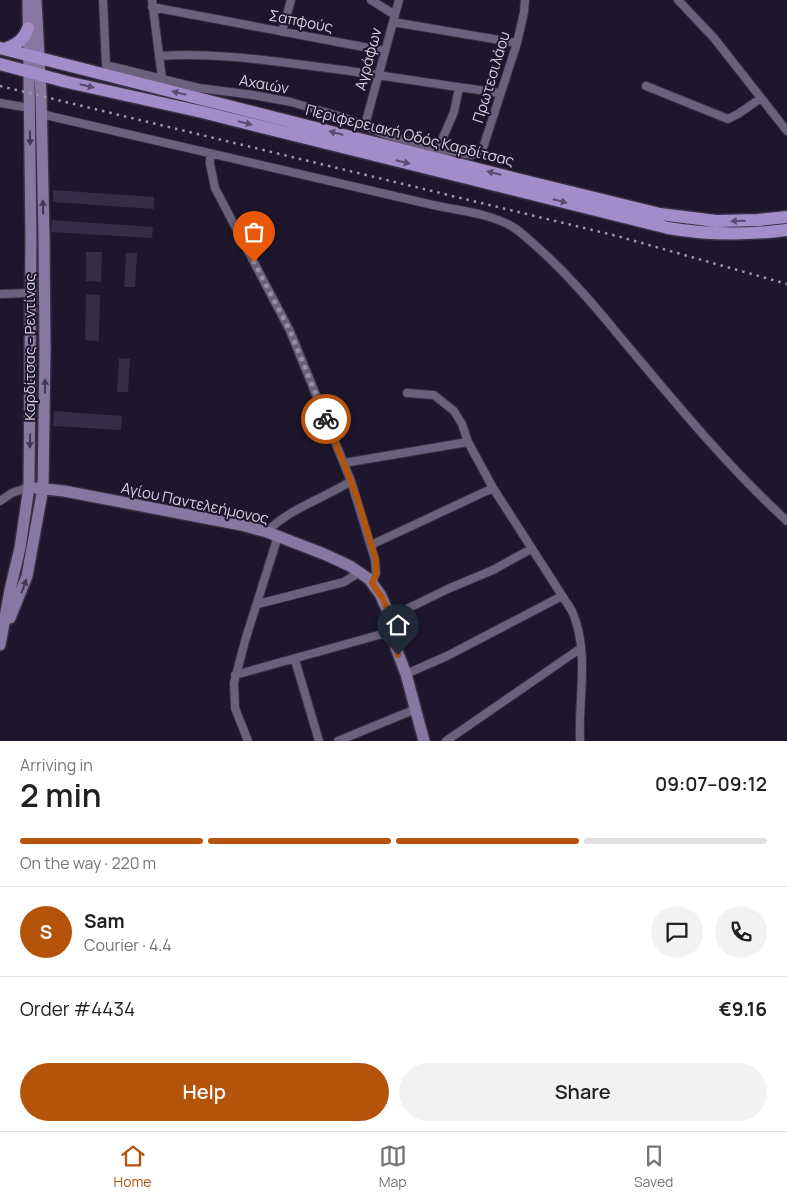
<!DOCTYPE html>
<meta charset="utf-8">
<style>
:root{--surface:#fff;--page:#f2f2f2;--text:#202124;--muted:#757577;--line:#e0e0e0;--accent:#b45309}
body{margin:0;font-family:Manrope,sans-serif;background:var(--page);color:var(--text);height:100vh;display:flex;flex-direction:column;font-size:19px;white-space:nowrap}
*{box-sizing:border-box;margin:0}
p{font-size:16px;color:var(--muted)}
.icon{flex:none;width:28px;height:28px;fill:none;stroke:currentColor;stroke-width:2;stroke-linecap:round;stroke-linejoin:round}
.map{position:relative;height:741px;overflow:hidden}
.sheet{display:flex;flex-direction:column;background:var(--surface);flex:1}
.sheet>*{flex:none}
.pin{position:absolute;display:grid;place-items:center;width:42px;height:42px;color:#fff;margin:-51px -21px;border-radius:50% 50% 50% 0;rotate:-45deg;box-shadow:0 0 5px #0007}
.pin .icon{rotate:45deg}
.courier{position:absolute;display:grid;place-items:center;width:50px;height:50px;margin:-25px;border:4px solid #b45309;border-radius:50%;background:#fff;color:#222;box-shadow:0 1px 6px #0007}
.overview em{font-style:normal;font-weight:600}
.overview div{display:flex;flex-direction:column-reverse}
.overview{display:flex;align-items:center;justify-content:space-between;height:85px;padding:0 20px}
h1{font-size:32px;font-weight:600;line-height:38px}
.bar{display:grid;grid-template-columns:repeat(4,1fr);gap:8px 5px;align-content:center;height:60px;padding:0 20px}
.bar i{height:6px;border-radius:4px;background:var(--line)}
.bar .on{background:var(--accent)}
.bar p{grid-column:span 4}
.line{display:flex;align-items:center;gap:12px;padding:0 20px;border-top:1px solid var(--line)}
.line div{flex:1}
.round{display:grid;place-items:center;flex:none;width:52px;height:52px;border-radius:26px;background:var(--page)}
.cta{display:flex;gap:10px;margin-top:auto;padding:10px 20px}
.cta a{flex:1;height:58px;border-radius:30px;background:var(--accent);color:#fff;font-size:20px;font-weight:600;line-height:58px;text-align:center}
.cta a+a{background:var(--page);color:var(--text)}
.tabs{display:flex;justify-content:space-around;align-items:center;height:70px;border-top:1px solid var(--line);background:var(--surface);font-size:14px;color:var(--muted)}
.tabs a{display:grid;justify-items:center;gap:2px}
.tabs .on{color:var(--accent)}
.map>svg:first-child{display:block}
</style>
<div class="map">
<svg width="787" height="741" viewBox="0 0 787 741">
<rect width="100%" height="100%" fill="#1e162c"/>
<path fill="#352d45" d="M53 190 154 197V209L53 202Z
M52 220 153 227 152 238 51 232Z
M86 252H102L101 282 86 281Z
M126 253H137L135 287H124Z
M86 294 100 295 99 341 85 340Z
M119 358 130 359 128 392H117Z
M54 411 122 416 121 430 53 426Z"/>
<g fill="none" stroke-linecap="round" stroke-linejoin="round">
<g stroke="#353141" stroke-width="10">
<path id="street" d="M103 0 106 65 199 88 253 95 291 102 345 118 389 136 438 149 472 155 483 148 517 43 524 12 525 0
M152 0 162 78
M371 0 395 15
M678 0 714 38 787 131
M152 7 385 51
M393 22 517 43
M282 32 291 0
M159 56C205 53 250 58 296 64 364 72 432 84 500 93
M646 86 728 119 738 114 761 98
M0 103 30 108
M41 114 433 205C460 211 489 213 513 227 521 232 529 240 536 246 568 274 595 306 621 338 674 401 726 465 787 521
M365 125 399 0
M438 149 454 112 459 88
M210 153V164L215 188 290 331 351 481 375 560 376 573 372 583
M0 294 30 293
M407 393 434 395 454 411 462 424 468 442 493 488 572 611C590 652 578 698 580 741
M344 463 468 442
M0 501 12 493 29 487
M267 532C288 509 325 498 351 481
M371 545 493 488
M258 604 344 582 360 572
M390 617 450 588 493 570 531 549
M295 660 319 741
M406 674 447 656 562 596
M235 675 393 631
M248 741 235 708 234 683 245 641 278 536
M338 741 416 709
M446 741 581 648"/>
</g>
<g stroke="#353141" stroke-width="14">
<path id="secondary" d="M36 488 64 491 241 525 267 532 324 554 350 566 369 579 380 594 389 614 396 648 406 674 424 741
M10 618 27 576 43 488 45 350 44 237 41 95 36 0
M0 645 10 590 20 548 29 487 31 238 28 0"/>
</g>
<g stroke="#353141" stroke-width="15">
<path id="primary" d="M0 48 513 178 660 214 716 221 758 220 787 217
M5 49C17 44 24 40 28 28
M0 64 67 82 202 112 668 228C708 235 747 235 787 230"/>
</g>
<use href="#street" stroke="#6a627d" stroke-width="8"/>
<use href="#secondary" stroke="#8678a3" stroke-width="11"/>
<use href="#primary" stroke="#a28dca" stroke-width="12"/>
<path stroke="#9d98a9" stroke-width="2.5" stroke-dasharray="2.5 5" stroke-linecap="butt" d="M0 86 617 236 787 284"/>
</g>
<defs><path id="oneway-solid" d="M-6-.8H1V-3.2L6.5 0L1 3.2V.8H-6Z" transform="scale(1.25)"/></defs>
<g fill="#594c73">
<use href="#oneway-solid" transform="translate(87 86) rotate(13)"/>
<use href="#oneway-solid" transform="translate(179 93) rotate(-166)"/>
<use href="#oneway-solid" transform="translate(245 123) rotate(14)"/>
<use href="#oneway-solid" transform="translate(336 133) rotate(-166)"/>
<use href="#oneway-solid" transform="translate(403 162) rotate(14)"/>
<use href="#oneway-solid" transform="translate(494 173) rotate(-166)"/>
<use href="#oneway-solid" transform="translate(560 201) rotate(14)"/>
<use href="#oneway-solid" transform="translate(738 221) rotate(178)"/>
</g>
<g fill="#423856">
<use href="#oneway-solid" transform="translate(30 138) rotate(89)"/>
<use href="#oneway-solid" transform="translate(43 207) rotate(-92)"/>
<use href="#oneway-solid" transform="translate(45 386) rotate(-89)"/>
<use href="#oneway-solid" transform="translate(30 441) rotate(91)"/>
<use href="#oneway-solid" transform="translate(24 586) rotate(-70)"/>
</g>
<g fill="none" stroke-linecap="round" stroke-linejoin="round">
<path stroke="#9690a2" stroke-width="5" stroke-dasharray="0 9" d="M254 262 290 331 326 419"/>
<path stroke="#b45309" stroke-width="6" d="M326 419 356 494 376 560V574L372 583 383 599 389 614 398 655"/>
</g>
<g text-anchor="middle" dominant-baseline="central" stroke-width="4" stroke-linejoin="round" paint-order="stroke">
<g font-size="15" fill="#d6d2e1" stroke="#1e162c">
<text transform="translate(301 21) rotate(11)">Σαπφούς</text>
<text transform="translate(368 59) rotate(-75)">Αγράφων</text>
<text transform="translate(491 77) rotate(-73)">Πρωτεσιλάου</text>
<text transform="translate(264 84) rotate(10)">Αχαιών</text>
<text transform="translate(410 135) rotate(14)">Περιφερειακή Οδός Καρδίτσας</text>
<text transform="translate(29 347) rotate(-90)">Καρδίτσας - Ρεντίνας</text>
<text transform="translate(195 503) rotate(12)">Αγίου Παντελεήμονος</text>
</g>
</g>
</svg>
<div class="pin" style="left:254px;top:262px;background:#ea580c"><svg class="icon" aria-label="bag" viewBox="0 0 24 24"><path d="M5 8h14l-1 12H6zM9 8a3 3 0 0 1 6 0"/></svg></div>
<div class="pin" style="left:398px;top:655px;background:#1f2937"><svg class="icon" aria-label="home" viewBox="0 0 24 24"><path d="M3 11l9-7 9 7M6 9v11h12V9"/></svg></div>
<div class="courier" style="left:326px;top:419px"><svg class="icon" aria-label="bike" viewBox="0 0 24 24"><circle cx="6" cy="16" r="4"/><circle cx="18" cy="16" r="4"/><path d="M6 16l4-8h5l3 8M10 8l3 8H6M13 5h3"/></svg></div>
</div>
<section class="sheet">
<div class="overview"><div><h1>2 min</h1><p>Arriving in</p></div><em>09:07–09:12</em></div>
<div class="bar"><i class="on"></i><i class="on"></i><i class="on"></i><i></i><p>On the way · 220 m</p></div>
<div class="line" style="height:90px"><b class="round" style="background:var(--accent);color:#fff">S</b><div><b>Sam</b><p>Courier · 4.4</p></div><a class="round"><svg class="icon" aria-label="chat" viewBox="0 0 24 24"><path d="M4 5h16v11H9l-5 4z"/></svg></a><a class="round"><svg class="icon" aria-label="phone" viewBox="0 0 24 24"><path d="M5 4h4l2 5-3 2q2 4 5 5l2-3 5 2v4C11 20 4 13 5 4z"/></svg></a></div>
<div class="line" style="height:65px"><div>Order #4434</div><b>€9.16</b></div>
<div class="cta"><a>Help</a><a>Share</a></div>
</section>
<nav class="tabs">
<a class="on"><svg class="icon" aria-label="home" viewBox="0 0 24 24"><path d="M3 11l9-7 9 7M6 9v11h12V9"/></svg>Home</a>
<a><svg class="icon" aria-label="map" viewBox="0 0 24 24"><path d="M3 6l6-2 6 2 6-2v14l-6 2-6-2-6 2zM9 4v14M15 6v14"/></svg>Map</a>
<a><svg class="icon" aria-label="saved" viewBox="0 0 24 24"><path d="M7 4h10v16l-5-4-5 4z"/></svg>Saved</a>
</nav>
